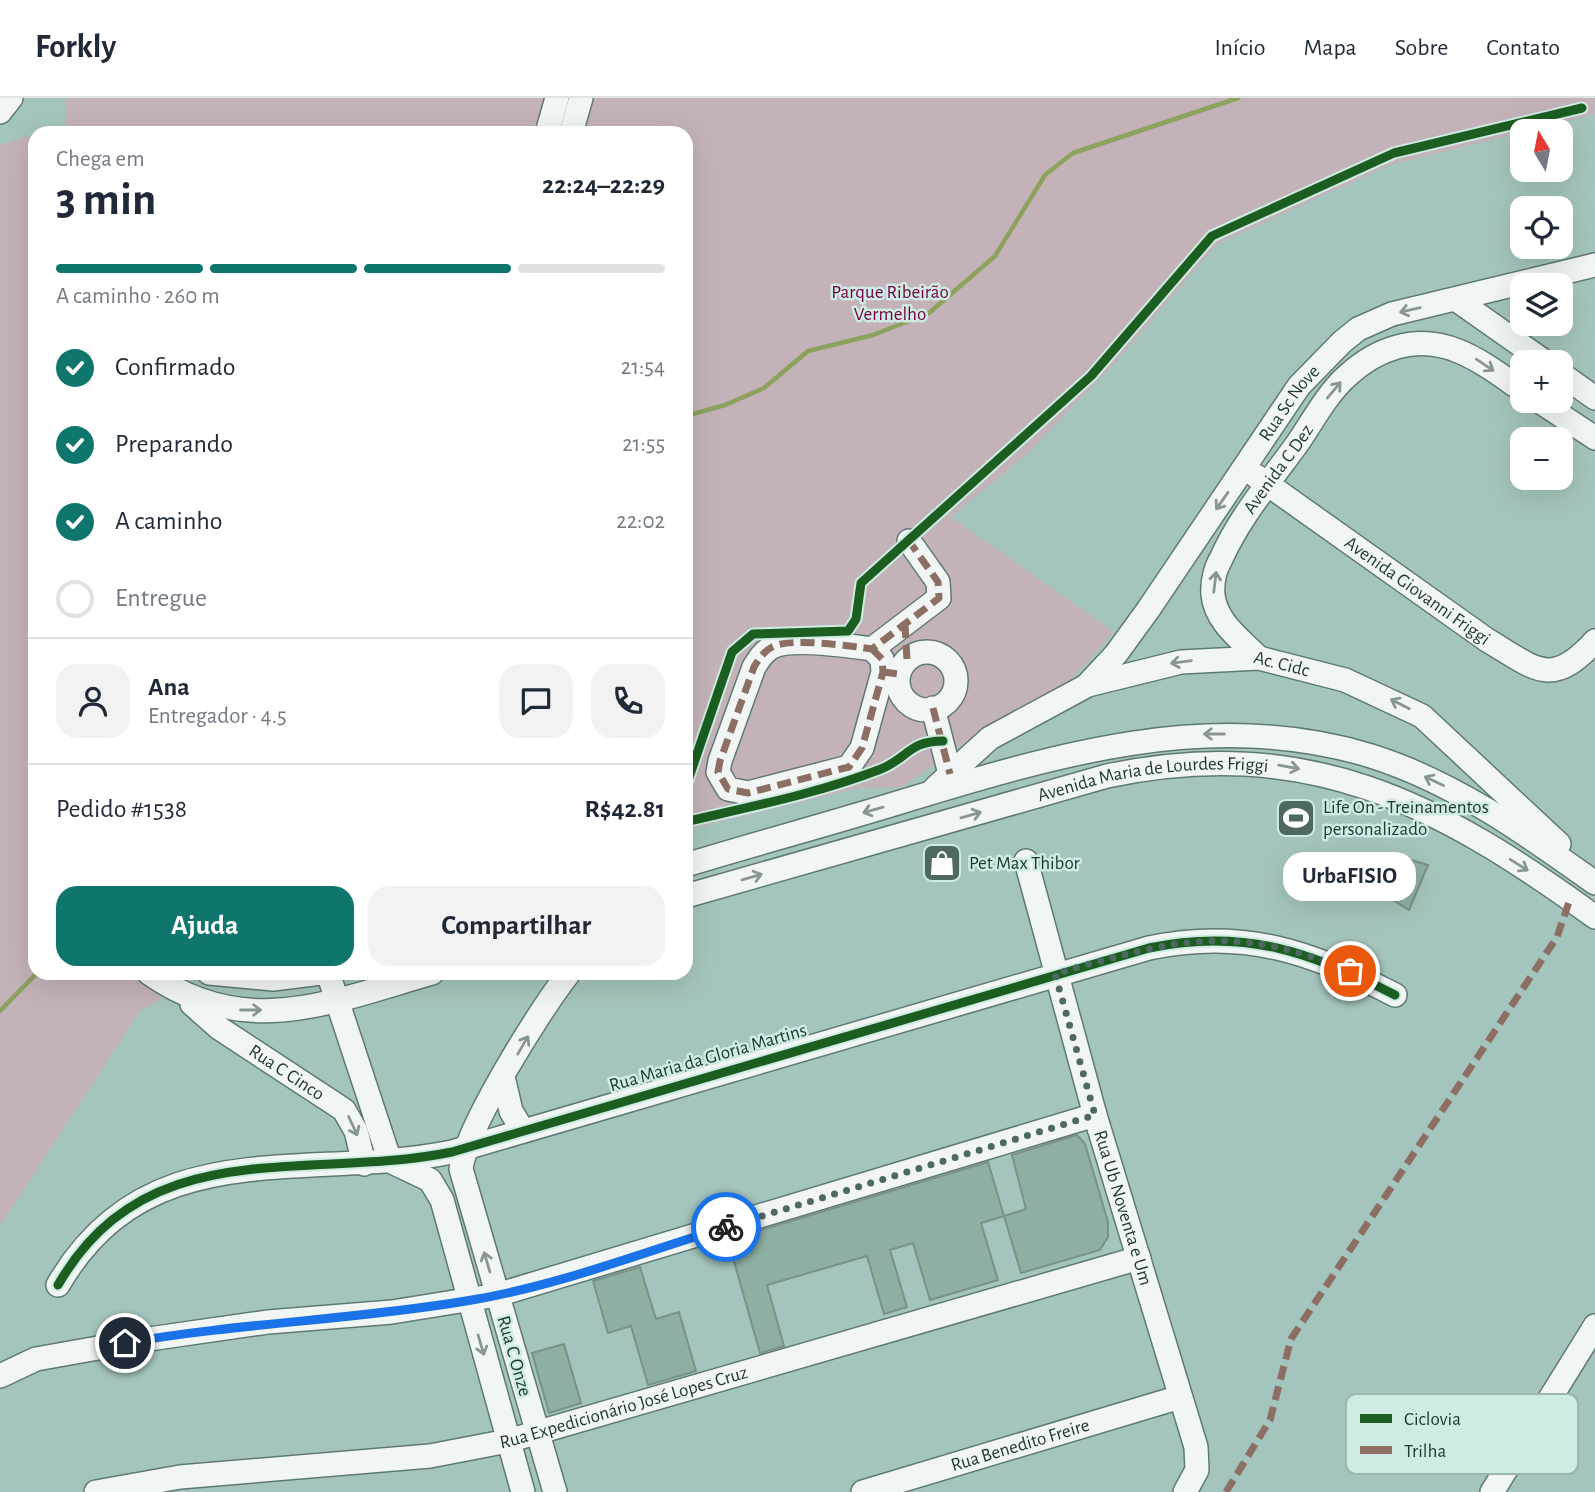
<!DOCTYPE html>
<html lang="pt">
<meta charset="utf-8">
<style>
:root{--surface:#fff;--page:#f2f2f3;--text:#1f2937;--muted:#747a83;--line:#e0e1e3;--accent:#0f766e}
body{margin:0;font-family:"Alegreya Sans",sans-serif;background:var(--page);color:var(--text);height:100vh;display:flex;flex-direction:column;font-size:26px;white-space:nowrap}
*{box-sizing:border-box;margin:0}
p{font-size:23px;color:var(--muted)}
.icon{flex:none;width:38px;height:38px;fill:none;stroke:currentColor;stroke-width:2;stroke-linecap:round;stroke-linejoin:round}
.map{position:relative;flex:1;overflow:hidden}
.side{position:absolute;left:28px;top:28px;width:665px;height:854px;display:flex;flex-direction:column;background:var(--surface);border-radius:21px;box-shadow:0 7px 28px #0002}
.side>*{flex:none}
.needle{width:46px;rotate:350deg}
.fabs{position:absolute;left:1510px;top:21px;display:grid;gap:14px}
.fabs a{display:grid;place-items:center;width:63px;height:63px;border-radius:14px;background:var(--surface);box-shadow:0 7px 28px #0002;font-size:35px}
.pin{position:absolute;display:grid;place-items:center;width:60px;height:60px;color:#fff;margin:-30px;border:4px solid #fff;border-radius:50%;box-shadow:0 2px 7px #0007}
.courier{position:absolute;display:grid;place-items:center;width:70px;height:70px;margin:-35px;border:5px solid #1a73e8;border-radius:50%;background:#fff;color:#222;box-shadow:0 2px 9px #0007}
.bubble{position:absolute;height:49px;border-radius:21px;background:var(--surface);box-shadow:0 7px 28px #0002;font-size:23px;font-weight:700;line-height:49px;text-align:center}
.summary em{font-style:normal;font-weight:700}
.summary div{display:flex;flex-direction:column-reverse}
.summary{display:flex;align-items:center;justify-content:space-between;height:119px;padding:0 28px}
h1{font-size:46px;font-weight:700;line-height:52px}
.bar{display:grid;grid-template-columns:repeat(4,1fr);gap:10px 7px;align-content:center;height:84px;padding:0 28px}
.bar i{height:9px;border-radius:5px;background:var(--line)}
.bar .on{background:var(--accent)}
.bar p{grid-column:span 4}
.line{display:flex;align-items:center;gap:18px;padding:0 28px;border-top:2px solid var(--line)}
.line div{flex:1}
.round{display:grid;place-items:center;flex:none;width:74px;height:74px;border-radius:21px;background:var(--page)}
ol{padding:0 28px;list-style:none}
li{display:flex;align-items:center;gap:21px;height:77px}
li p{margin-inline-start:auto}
li .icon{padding:7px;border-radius:50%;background:var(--accent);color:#fff;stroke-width:4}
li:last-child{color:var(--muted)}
li i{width:38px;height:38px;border:4px solid var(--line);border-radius:50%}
.button{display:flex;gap:14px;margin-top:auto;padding:14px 28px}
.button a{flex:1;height:80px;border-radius:21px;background:var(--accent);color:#fff;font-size:28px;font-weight:700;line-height:80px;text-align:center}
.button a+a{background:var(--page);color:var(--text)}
header{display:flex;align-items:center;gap:42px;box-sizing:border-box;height:98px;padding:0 35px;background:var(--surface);border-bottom:2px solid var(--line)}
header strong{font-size:33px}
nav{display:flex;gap:38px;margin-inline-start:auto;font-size:24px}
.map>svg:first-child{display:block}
</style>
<header>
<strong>Forkly</strong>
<nav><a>Início</a><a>Mapa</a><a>Sobre</a><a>Contato</a></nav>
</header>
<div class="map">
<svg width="1595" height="1394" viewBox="0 0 1595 1394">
<rect width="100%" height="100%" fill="#a4c5bd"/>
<path fill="#c4b2b9" d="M65 0H1595V16L1390 67 1217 146 1115 265 1026 357 951 419 1114 534 1070 583 986 630 902 689 859 690 686 732V35H66Z
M27 38 35 39V875H204L140 913 0 1128V47Z"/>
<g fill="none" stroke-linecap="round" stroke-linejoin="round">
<path stroke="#8ca15c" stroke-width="4.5" d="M686 318 725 307 764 290 808 253 873 237 929 215 995 158 1045 77 1073 55 1238 0
M0 913 37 875"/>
</g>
<path fill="#8eb0a2" stroke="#7a9188" stroke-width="2" d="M1397 758 1428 767 1409 812 1380 794Z
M1077 1037 1085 1046 1108 1124V1139L1100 1152 1021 1175 1004 1118 1026 1111 1012 1057Z
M988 1064 1004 1118 981 1125 998 1182 930 1202 913 1145 890 1152 907 1209 884 1216 867 1158 767 1187 784 1248 760 1255 728 1142Z
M640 1169 656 1221 679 1214 696 1273 648 1287 631 1228 608 1235 593 1183Z
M564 1246 581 1305 549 1315 532 1255Z"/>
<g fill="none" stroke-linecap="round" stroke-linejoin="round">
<g stroke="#5e7973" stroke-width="26">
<g id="minor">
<path d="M0 14 11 0"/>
<path d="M547 35 557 0"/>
<path d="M571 35 581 0"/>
<path d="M1457 202 1545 264"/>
<path d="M1561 276 1595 300"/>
<path d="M1539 303 1595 340"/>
<path id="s1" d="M1256 378 1487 542C1536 571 1551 591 1595 543"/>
<path d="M872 551 882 561 883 574 862 650 849 669 748 695 728 691 718 674 720 663 754 569C759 561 763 554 772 549 791 539 850 548 872 551L939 500 938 484 909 443"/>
<circle cx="927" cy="583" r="29"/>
<path id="s2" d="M1259 560C1240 541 1216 524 1213 497 1212 485 1215 471 1221 461 1239 420 1271 382 1297 346 1313 323 1326 297 1347 278 1361 265 1379 254 1397 249 1447 235 1484 266 1522 292"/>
<path id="s3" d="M1088 586 1116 556 1148 512 1299 288 1342 244 1358 231 1392 216 1595 167"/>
<path d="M933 610 950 676"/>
<path id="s4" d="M935 690 990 640 1088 587 1181 564 1259 560 1345 582 1422 618 1559 746"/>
<path id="s5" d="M1026 763 1095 1017 1196 1349 1197 1372 1185 1394"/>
<path d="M686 767C755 746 825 727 894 706 1049 659 1210 608 1371 658 1454 684 1525 735 1595 785"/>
<path id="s6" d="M686 798 1107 678C1307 636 1437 704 1595 819"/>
<path d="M149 875C246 943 330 904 432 875"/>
<path d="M209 875 273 881 321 875"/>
<path d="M328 875 390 1063 430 1082 442 1102 523 1394"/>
<path id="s7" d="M192 906 219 930 344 1012 356 1033 364 1066"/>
<path d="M503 979 511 1013 523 1033"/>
<path d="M58 1187C148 1032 305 1084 452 1054L1149 850C1244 830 1312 854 1395 897"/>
<path d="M0 1278 36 1261 149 1241 268 1224 392 1214 497 1197 1095 1017"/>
<path id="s8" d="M96 1394 180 1379 430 1358 508 1343 1139 1160"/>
<path d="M555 1394 461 1071C466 1030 541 910 569 875"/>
<path id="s9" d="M863 1394 1180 1299"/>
<path d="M1492 1394 1595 1228"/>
</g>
</g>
<use href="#minor" stroke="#f1f6f5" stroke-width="23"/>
<path stroke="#8d6e63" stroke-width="7" stroke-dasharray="14 7" stroke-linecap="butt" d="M905 526 907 562
M872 551 882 561 883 574 862 650 849 669 748 695 728 691 718 674 720 663 754 569C759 561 763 554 772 549 791 539 850 548 872 551L939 500 938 484 909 443
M883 574 899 576
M933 610 950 676
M1226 1394 1270 1322 1291 1241 1557 839 1570 801"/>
<g stroke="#cfece4" stroke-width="13">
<path id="cycleway" d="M686 688 732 554 753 536 848 533 856 521 861 485 1091 278 1212 138 1394 55 1582 10
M686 718 689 723C754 708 819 695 881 671 908 660 909 643 943 643
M58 1187C148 1032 305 1084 452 1054L1149 850C1244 830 1312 854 1395 897"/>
</g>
<use href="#cycleway" stroke="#1b5e20" stroke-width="9"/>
</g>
<defs><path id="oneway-shaft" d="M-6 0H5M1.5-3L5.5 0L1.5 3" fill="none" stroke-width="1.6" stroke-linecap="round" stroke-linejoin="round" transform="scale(1.75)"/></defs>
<g stroke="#889693">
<use href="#oneway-shaft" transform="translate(1410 212) rotate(167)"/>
<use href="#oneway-shaft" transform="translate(1485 267) rotate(34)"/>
<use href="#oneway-shaft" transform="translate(1334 292) rotate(-50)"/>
<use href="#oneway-shaft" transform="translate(1222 403) rotate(125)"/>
<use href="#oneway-shaft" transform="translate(1215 484) rotate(-83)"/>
<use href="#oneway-shaft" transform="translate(1181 564) rotate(172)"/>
<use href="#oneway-shaft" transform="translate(1400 606) rotate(-153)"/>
<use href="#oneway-shaft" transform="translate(1214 636) rotate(180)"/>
<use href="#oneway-shaft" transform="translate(1289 669) rotate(10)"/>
<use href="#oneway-shaft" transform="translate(1434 683) rotate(-154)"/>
<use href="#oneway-shaft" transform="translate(873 712) rotate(164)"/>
<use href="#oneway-shaft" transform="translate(971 717) rotate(-16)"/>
<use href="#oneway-shaft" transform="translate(1519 767) rotate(32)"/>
<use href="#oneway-shaft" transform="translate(752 779) rotate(-16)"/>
<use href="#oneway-shaft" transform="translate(251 912)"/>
<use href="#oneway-shaft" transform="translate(523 947) rotate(-60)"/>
<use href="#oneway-shaft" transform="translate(353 1028) rotate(65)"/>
<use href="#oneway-shaft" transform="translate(487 1164) rotate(-106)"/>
<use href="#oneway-shaft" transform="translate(481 1247) rotate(74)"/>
</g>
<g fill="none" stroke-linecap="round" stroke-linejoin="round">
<path stroke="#4d6962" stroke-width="7" stroke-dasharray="0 12.6" d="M726 1129 1095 1017 1055 876C1173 842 1232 824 1350 873"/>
<path stroke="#1a73e8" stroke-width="9" d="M125 1245C238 1225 353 1222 466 1203 555 1189 641 1155 726 1129"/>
</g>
<defs>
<g id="stadium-square" transform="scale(2.0125)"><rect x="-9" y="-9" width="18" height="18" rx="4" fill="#4d6962" stroke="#cfece4"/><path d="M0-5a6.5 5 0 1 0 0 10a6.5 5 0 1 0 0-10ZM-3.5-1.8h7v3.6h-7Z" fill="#fff"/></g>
<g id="shop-square" transform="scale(2.0125)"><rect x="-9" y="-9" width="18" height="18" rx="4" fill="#4d6962" stroke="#cfece4"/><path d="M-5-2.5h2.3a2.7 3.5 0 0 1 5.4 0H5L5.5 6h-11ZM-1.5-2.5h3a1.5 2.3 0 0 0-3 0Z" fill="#fff"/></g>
</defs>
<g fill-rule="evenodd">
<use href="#stadium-square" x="1296" y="720"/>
<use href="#shop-square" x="942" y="765"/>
</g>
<g text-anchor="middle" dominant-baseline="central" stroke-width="5" stroke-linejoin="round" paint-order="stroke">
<g font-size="19" fill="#76003f" stroke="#cfece4">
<text x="890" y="194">Parque Ribeirão<tspan x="890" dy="22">Vermelho</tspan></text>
</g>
<g font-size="19" fill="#1e3731" stroke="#cfece4">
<text stroke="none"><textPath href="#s3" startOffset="346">Rua Sc Nove</textPath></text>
<text stroke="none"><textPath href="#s2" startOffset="224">Avenida C Dez</textPath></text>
<text stroke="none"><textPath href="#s1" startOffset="198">Avenida Giovanni Friggi</textPath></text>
<text stroke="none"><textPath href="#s4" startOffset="383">Ac. Cidc</textPath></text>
<text stroke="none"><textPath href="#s6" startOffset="483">Avenida Maria de Lourdes Friggi</textPath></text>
<text transform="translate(708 960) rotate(-16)">Rua Maria da Gloria Martins</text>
<text stroke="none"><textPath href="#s7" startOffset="117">Rua C Cinco</textPath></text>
<text stroke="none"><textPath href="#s5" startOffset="360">Rua Ub Noventa e Um</textPath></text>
<text transform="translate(514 1258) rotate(74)">Rua C Onze</text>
<text stroke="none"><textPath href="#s8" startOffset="536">Rua Expedicionário José Lopes Cruz</textPath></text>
<text stroke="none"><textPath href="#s9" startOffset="164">Rua Benedito Freire</textPath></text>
</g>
<g font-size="19" fill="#1e3731" stroke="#cfece4" text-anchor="start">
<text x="1323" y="709">Life On - Treinamentos<tspan x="1323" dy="22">personalizado</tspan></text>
<text x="969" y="765">Pet Max Thibor</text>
</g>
</g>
<rect x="1346" y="1296" width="232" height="80" rx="10" fill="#cfece4" stroke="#9ab6ae" stroke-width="2"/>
<rect x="1360" y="1316" width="32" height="9" fill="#1b5e20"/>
<rect x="1360" y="1348" width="32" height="8" fill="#8d6e63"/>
<g font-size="19" fill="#1e3731">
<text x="1404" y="1327">Ciclovia</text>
<text x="1404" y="1359">Trilha</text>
</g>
</svg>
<div class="fabs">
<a><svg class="needle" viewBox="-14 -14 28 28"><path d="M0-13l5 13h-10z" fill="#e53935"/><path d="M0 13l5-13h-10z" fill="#747a83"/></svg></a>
<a><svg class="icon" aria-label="locate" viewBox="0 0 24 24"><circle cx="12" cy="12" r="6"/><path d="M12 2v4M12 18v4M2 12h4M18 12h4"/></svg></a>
<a><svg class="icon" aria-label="layers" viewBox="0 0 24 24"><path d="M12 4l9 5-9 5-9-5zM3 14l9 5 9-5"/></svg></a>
<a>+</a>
<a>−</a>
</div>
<div class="pin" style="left:1350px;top:873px;background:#ea580c"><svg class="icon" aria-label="bag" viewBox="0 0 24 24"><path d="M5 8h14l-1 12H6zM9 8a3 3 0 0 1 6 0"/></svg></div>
<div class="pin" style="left:125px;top:1245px;background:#1f2937"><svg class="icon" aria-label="home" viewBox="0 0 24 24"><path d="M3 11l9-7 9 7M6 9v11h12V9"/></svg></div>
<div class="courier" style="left:726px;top:1129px"><svg class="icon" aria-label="bike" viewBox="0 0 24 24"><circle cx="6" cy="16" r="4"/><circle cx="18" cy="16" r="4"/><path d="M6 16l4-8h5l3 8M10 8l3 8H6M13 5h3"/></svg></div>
<div class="bubble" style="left:1283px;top:754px;width:133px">UrbaFISIO</div>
<section class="side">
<div class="summary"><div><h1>3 min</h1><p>Chega em</p></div><em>22:24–22:29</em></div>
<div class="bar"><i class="on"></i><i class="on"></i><i class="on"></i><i></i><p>A caminho · 260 m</p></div>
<ol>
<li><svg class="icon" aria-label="check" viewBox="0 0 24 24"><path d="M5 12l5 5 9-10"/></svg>Confirmado<p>21:54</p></li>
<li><svg class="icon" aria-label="check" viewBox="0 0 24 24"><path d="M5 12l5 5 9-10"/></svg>Preparando<p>21:55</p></li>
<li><svg class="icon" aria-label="check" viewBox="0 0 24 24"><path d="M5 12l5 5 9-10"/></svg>A caminho<p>22:02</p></li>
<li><i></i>Entregue</li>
</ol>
<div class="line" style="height:126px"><a class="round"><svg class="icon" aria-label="person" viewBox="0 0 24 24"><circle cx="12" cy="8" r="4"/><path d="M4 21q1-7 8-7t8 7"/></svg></a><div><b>Ana</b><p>Entregador · 4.5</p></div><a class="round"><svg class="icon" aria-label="chat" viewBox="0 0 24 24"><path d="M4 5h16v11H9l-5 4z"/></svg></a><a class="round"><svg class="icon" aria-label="phone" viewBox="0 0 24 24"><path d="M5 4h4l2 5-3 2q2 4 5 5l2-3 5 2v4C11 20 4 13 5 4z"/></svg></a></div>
<div class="line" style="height:91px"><div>Pedido #1538</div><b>R$42.81</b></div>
<div class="button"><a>Ajuda</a><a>Compartilhar</a></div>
</section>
</div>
